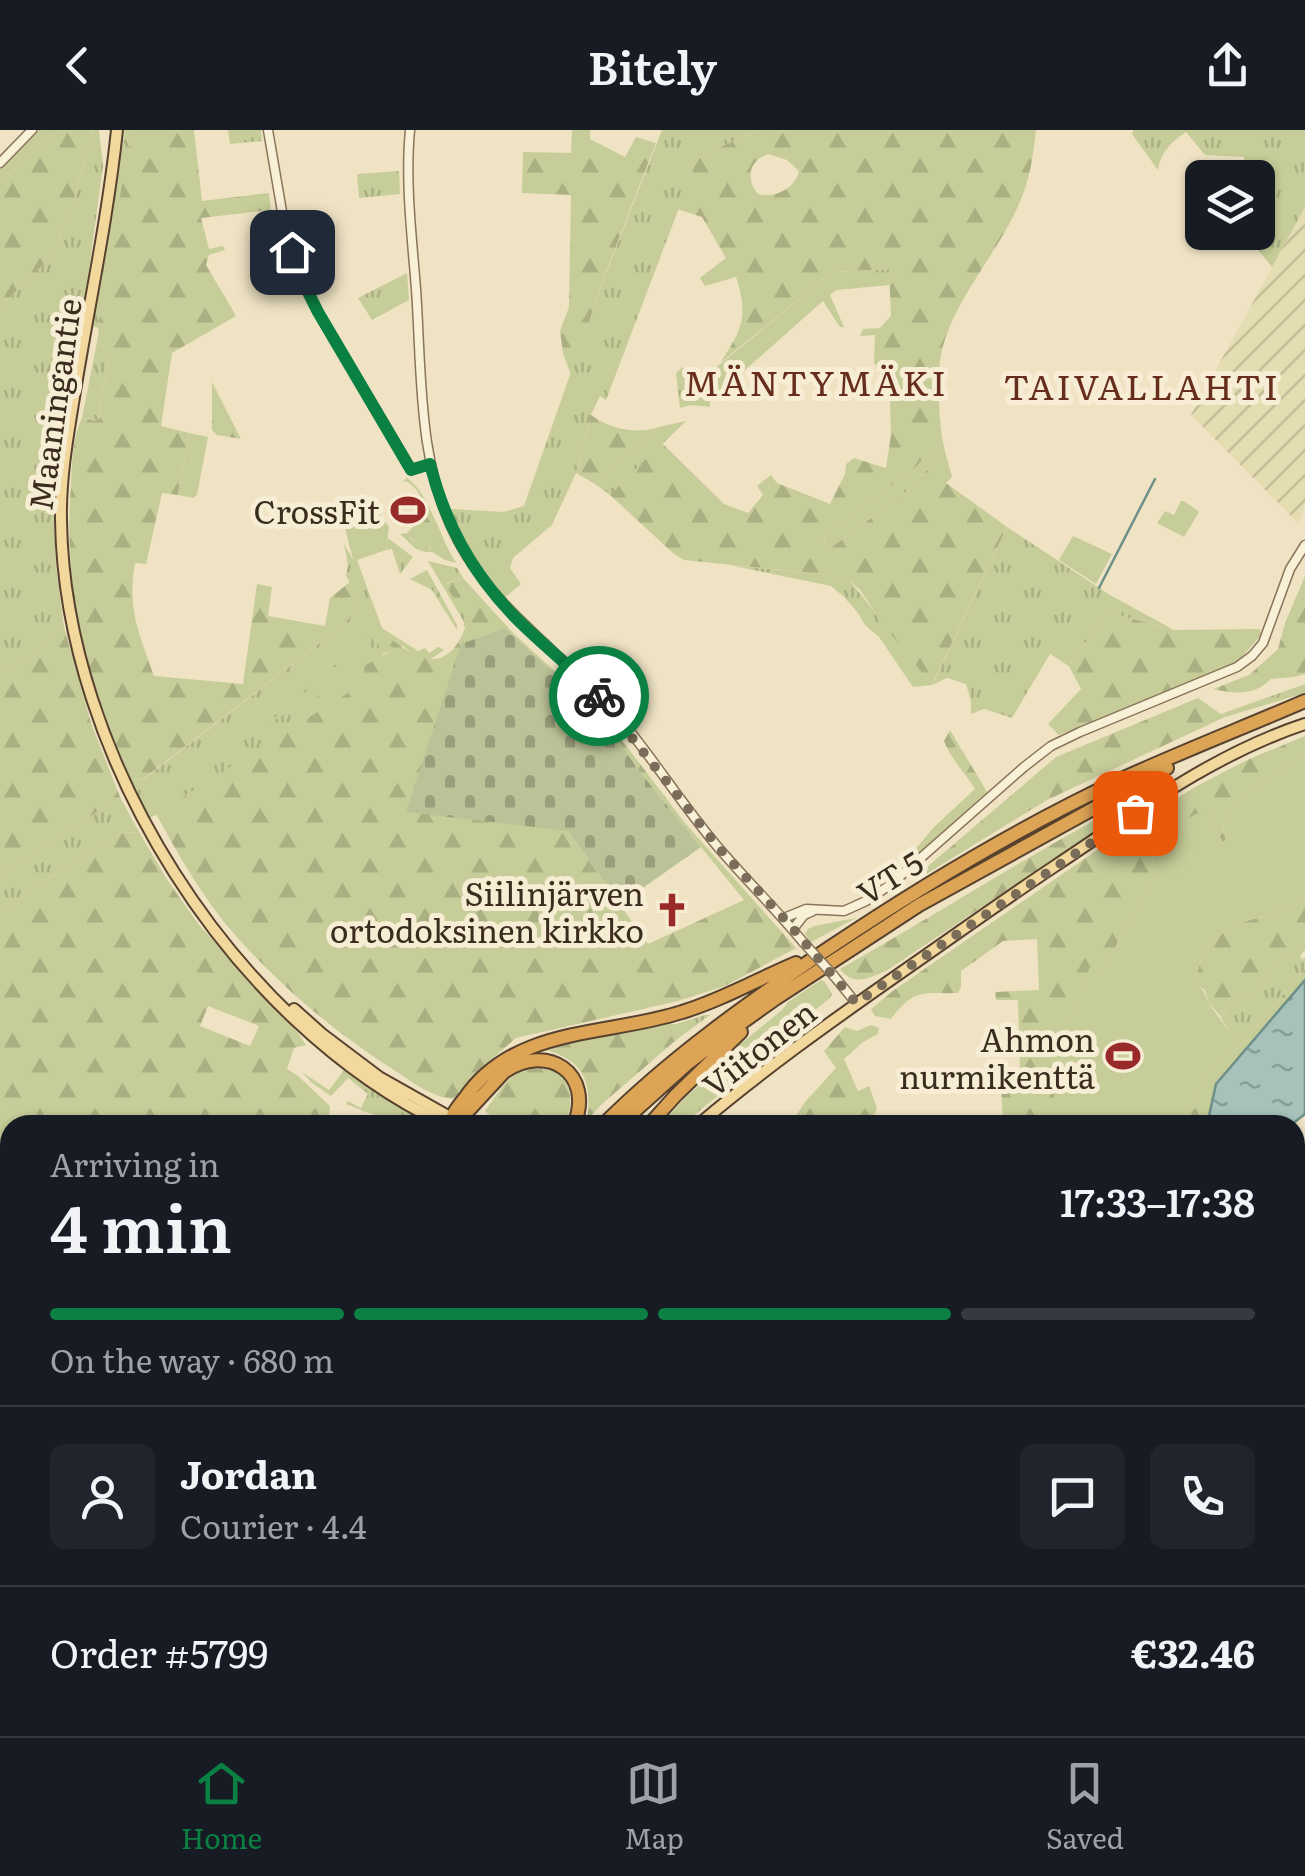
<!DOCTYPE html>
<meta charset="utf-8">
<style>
:root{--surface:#171b24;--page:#20242c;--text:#f1f3f6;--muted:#9ea1a6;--line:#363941;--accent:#0b8043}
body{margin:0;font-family:Literata,serif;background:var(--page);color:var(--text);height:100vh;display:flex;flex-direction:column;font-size:38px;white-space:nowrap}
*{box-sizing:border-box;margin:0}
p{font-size:32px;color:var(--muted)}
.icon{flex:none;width:55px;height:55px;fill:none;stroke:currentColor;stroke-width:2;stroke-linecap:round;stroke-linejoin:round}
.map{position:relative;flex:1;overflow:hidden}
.sheet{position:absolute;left:0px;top:985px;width:1305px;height:622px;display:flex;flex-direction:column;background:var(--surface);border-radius:30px 30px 0 0;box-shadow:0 2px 8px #0004}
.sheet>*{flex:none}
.controls{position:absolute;left:1185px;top:30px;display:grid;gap:20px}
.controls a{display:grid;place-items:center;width:90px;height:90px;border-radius:15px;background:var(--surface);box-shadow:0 2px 8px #0004;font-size:50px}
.pin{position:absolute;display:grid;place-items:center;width:85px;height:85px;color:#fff;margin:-42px;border-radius:20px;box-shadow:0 5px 15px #0006}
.courier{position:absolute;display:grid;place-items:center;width:100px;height:100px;margin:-50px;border:8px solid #0b8043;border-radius:50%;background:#fff;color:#222;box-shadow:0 2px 12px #0007}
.headline em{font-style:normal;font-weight:600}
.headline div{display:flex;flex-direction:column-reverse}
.headline{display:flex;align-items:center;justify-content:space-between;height:170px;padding:0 50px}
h1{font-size:65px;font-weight:600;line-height:75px}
.bar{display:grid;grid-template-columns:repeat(4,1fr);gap:15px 10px;align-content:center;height:120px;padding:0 50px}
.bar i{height:12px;border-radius:8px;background:var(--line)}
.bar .selected{background:var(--accent)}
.bar p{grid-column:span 4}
.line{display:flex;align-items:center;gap:25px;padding:0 50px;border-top:2px solid var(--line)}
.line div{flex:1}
.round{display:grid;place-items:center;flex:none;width:105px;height:105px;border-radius:15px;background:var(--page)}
header{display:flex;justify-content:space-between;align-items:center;height:130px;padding:0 50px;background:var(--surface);font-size:45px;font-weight:600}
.tab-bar{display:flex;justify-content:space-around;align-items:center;height:140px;border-top:2px solid var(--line);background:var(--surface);font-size:28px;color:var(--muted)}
.tab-bar a{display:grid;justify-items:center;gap:5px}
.tab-bar .selected{color:var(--accent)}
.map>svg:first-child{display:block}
</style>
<header><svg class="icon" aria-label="back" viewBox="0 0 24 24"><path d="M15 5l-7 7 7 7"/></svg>Bitely<svg class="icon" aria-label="share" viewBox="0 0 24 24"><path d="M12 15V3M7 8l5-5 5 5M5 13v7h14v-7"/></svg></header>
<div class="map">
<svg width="1305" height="1606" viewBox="0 0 1305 1606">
<defs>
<pattern id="farmland-furrows" width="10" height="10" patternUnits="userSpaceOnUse" patternTransform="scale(2.5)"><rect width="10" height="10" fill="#e4ddb2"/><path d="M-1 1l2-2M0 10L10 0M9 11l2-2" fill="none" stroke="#c4be99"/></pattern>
<pattern id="grass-tufts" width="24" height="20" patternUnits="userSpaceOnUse" patternTransform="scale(2.5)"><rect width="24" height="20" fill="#c6cd98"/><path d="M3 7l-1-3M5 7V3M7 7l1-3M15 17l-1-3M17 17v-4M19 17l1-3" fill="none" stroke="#abb083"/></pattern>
<pattern id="forest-firs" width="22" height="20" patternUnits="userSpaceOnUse" patternTransform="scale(2.5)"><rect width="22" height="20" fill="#c6cd98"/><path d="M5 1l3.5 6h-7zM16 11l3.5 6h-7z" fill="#abb083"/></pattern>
<pattern id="cemetery-stones" width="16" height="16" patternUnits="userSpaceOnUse" patternTransform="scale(2.5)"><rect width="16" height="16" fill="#bcc297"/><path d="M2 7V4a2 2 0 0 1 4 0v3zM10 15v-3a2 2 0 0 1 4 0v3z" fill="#9a9e7b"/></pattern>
<pattern id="water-ripples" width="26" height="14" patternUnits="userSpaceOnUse" patternTransform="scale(2.5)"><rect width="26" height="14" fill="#a6c2ba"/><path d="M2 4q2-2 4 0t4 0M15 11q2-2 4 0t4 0" fill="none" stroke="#889e97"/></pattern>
</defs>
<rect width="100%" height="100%" fill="#efe3c4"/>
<path fill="url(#farmland-furrows)" d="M1305 77V376L1299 394 1191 285Z"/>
<path fill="url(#grass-tufts)" d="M28 0H59L0 53V33Z
M93 0H99L103 36 85 169 58 330 53 373 56 436 64 497 49 508 29 529 0 543V177L52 126 73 72Z
M125 0H132L99 198 91 196Z
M228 0H261L262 11 230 14Z
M662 0H756L698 28 606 270 600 266 591 285 576 343 552 395 513 428 510 438 521 454 501 471 494 463 450 393 451 379 504 382 524 376 603 151Z
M1133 0H1305V77L1272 137 1258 120V48L1249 47 1244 27 1205 25 1186 2C1171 13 1161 21 1158 40L1132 4Z
M399 41 400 64 359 68 357 44Z
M889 139 890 155 836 160 830 165 844 197H840L823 171 710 271V277L690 275 680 278 676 243 683 237 698 252 833 142Z
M407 143 409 170 372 190 358 168Z
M98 207 109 230 100 271 101 288 95 291 82 288Z
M686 291 610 365 595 354 659 297Z
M942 308 945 321 904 364 829 419 823 415 827 403 913 340Z
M407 348C428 361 441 410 456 433L445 430 432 422H425L416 419 400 404 407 403 412 410 430 418 441 413C436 405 431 397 428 388 421 372 423 361 406 351L401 353Z
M1007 397 1110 465 1174 500 1107 482 1069 536 1050 524 1012 588 984 579 971 584V571L966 554 947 548 932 555 913 557 879 507 865 495 858 483 844 467 831 456 729 435 821 444 850 451 933 554Z
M388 408 413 427 400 444 392 419 386 420Z
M344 414 353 429 357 430 382 498 418 521 425 518 429 523 438 517 444 520 429 530 416 527 403 516H391L395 519 383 524 366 552 144 692 124 651 144 649 342 496 361 474 346 446 348 435Z
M428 431 457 438 463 448 446 453 468 492 464 498V492Z
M427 440 457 495V500L432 460 410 449Z
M1305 554V563L1225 587 1221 584Z
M1171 649 1172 652 1105 695 1099 688Z
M120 667 139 702 122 703 36 756 0 782V745Z
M1305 812V820L1300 826 1302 829 1305 828V839L1240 916 1221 888 1229 874 1242 866 1257 861 1275 833 1283 826 1292 824Z
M705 885H710L675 911 662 894H676Z
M344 940 429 995C402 995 372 985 346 974L348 971 361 978 368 964 348 948 331 966 312 953 302 942 329 960Z
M1305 1505V1606H1270L1282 1598H1295L1297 1579 1301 1576 1295 1567V1517L1299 1514 1297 1510Z"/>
<path fill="url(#forest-firs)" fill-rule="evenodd" d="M59 0H93L73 72 52 126 0 177V53Z
M132 0H194L202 71 269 63 271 80 201 88 209 119 223 116 225 120 209 125 206 135 236 186 172 223 161 296 189 303 178 365 162 363 146 434 135 433C127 480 139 503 154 546L243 554 257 454 272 457 268 486 325 496 330 468 350 452 361 474 342 496 143 649 130 650C89 553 62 464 71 356 72 333 72 309 82 288L95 291 101 288 100 271 109 230 98 207 101 171Z
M572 0H590V9L625 27 636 7 656 13 603 150 571 245 563 223 560 201 569 177 571 65 522 63 523 22 571 23Z
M756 0H1036C1033 26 1030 50 1019 74 997 126 948 175 940 231 937 257 939 282 942 308L913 340 827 403 823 414 829 419 904 364 945 321 952 347 946 353 1007 397 932 555 884 495 860 460 850 451 821 444 684 430 674 424 610 365 662 313 724 374 748 383 763 365 757 356 771 345 777 353 830 374 845 344 846 334 854 328 886 338 891 305 890 268 874 232 875 205 860 206 863 199 880 198 891 186 889 139 833 142 720 233C742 200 749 186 736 147L705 156 700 148 726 128 702 87 677 79 698 28ZM768 24 787 30 799 41C796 58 774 69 758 64 745 48 749 31 768 24Z
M212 252 241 309 217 305 212 300Z
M591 285C610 299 637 305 659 297L595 354 576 343Z
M369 370 389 397 386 420 357 430 353 429 342 386 344 382Z
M426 384 441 413 445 417C431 420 416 416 407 403Z
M1305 446V544L1294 547 1271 549C1254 566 1235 564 1213 559L1249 545 1278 519 1285 493Z
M463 448 515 505 602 584 685 693 796 818 725 856 678 871 516 908 484 936 455 969C430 967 414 953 394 940 336 903 281 857 236 806 204 770 179 726 156 684L365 552 364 536 394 519 391 516 381 518 365 502 373 496C397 512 433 550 457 514 462 508 464 499 468 492L445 454ZM505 498 601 586 640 642 744 770 648 814 568 701 462 514Z
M1107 482 1174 500 1260 499 1261 505 1243 526 1232 534 1059 605 1048 594 1081 559 1069 536Z
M64 497 91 593 120 667 0 745V543L29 529 49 508Z
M364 505 372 519C348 555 304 574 267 594L339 534Z
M1198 568 1225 587 1047 670 918 749H913L1056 627Z
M950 600 987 662 915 726 909 727 934 697 975 659C965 643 949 626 944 611Z
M1305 606V624L1235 671 1223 696 1226 709 1223 712 1212 697 1209 682 1185 691 1152 727 1155 744 1102 842 1090 838 1066 905 1054 951V995H1003L1001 956 978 957V949L1020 945 1018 870H996L995 862 1039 860 1037 809 1003 811 961 841V857L958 863C921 864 915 858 891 889L875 886 871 879 894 860 1122 703 1195 657 1249 629Z
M1099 688 1105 695 886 841C868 848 854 857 840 839 927 790 1011 736 1099 688Z
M139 702 168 751 199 795 298 903 306 915 294 918 287 939 298 946 330 976 328 995H10V1598H22L27 1606H0V782L36 756 122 703ZM208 876 259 896 250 916 200 896Z
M1305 767V812L1292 824 1283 826 1275 833 1257 861 1242 866 1229 874 1221 887 1209 873 1205 860 1197 855C1195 829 1214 805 1236 794L1294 777Z
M856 788 811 812 805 804 808 799 814 796Z
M1305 839V850L1216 953 1207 995H1179L1211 937 1240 916Z
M821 850 825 852 832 864 829 869 791 899 789 904 780 915 682 995H660L687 966 715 942 738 916 782 880 788 872Z
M662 894 675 911 602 974 587 990C592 951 584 930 543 919Z
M871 895 879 898 878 904 863 912 844 929 858 961 869 956 877 978 871 995H790L805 972 836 938 824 921 845 897 857 901Z
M534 937 558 941C573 958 573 974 565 995H502L485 981C499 962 509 941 534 937Z
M1295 1170 1305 1173V1271L1295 1258Z"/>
<path fill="url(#cemetery-stones)" d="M505 498 601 586 640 642 701 717 620 774 568 701 406 682 461 514Z
M279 1598H455L448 1606H274Z"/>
<path fill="#c6cd98" d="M189 303 208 307 197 365 193 368 178 365Z
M1181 371H1184L1199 382 1184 407 1157 393 1165 381 1174 385Z
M1073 406 1112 424 1096 454 1059 430Z
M1305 624V767L1294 777 1236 794C1214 805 1195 829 1197 855 1206 861 1205 866 1210 875 1219 889 1231 901 1240 916L1211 937 1179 995H1054V951L1066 905 1090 837 1102 842 1155 744 1152 728C1166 712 1187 679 1209 682L1212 697 1223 712 1226 709 1223 696 1235 671Z
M10 1057V1492L0 1496V1067Z"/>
<path fill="url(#water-ripples)" stroke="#6d9088" stroke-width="2.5" d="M1305 850V984L1291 995H1207L1216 954Z"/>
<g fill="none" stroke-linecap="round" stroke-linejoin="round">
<path stroke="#6d9088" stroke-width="2.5" d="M1099 458 1155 349"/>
<g stroke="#8a745a" stroke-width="11">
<path id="minor" d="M268 0 285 99 299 144 318 182 411 339 430 335
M410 0C405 52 412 107 416 159 422 243 417 335 458 411 495 480 560 521 611 578 649 622 680 672 717 716 745 749 776 779 803 812
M0 33 32 0
M784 788 806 779 844 781 866 771 890 755 1024 637 1051 616 1080 602 1237 537 1252 526 1263 513 1290 439 1305 415
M793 799 804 785 813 781
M834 846 856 873
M1295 1317 1305 1308
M460 1606 467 1598"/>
</g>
<g stroke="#57422f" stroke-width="14">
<path id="major" d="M117 0C108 86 90 170 76 255 69 299 60 345 61 390 64 626 232 893 446 995
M294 879 322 904 379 947 457 991
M698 995C763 940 829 893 899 844 951 808 1002 771 1055 736 1135 683 1213 624 1305 594
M1191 1598 1199 1606
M1204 1598 1211 1606
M265 1606 269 1598"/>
</g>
<g stroke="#57422f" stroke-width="16">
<path id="highway" d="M451 995C451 984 458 977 465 968 514 896 608 906 682 882 722 870 758 849 796 833
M455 995 504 942C547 912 595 943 574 995
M603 995C671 927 749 872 829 818 923 755 1021 696 1124 648 1183 621 1245 597 1305 571
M619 995 687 934 730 901 775 869 919 775 1167 638
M649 995 676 965 741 902
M235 1606 240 1598
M249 1606 254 1598"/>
</g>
<use href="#minor" stroke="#f9f0d8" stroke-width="8"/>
<use href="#major" stroke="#f2d89c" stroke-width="10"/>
<use href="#highway" stroke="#dea455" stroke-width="12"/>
<path stroke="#3a2c1e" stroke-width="2.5" stroke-dasharray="18 18" stroke-linecap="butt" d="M1295 1359 1305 1355
M727 1606 745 1598"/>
<g stroke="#8a745a" stroke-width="11" stroke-linecap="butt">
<path id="minor-bridge" d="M803 812 834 846"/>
</g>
<use href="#minor-bridge" stroke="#f9f0d8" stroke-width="8"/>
</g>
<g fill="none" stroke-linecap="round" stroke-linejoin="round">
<path stroke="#796c58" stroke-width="10" stroke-dasharray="0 18" d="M599 566 719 718 789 794 856 873 1135 683"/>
<path stroke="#0b8043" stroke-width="12" d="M292 122 299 144 318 182 411 340 430 334C445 393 471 441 513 485 540 513 572 537 599 566"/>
</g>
<defs>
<g id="stadium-bare" transform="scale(2.7)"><path d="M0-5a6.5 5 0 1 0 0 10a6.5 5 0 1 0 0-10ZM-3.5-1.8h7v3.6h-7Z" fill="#992a2a" stroke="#f6edd4" stroke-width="2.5" paint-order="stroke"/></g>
<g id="church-bare" transform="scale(2.7)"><path d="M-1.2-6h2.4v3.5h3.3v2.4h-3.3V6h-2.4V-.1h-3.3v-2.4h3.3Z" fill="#992a2a" stroke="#f6edd4" stroke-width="2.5" paint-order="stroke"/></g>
</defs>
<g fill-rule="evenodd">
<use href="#stadium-bare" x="408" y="380"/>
<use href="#church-bare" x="672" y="780"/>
<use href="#stadium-bare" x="1123" y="926"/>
</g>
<g text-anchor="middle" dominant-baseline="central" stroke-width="10" stroke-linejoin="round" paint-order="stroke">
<g font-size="32" fill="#3a2c1e" stroke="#f6edd4">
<text transform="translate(53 274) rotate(-82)">Maaningantie</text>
<text transform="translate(889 746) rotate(-32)">VT 5</text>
<text transform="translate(758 917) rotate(-38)">Viitonen</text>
</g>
<g font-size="32" fill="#3a2c1e" stroke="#f6edd4" text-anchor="end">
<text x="380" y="380">CrossFit</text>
<text x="644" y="762">Siilinjärven<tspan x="644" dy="37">ortodoksinen kirkko</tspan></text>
<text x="1095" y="908">Ahmon<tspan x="1095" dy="37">nurmikenttä</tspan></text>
</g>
<g font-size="35" letter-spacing="2.5" fill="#672e1d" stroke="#f6edd4">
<text x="816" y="251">MÄNTYMÄKI</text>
<text x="1142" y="255">TAIVALLAHTI</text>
</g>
</g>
</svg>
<div class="controls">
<a><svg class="icon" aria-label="layers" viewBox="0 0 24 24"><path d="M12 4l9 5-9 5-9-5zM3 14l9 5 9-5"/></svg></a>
</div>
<div class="pin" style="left:1135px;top:683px;background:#ea580c"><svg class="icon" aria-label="bag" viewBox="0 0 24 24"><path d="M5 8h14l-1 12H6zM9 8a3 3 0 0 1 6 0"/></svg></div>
<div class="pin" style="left:292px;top:122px;background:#1f2937"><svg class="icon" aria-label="home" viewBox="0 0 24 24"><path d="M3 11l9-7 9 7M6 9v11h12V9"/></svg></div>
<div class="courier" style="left:599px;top:566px"><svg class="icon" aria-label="bike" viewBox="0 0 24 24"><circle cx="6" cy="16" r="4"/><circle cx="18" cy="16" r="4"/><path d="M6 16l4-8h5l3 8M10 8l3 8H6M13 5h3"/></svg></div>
<section class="sheet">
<div class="headline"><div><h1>4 min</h1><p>Arriving in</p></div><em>17:33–17:38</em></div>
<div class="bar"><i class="selected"></i><i class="selected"></i><i class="selected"></i><i></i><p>On the way · 680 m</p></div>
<div class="line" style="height:180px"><a class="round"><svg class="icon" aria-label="person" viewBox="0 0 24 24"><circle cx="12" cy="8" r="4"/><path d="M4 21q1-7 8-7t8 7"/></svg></a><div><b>Jordan</b><p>Courier · 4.4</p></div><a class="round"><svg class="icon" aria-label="chat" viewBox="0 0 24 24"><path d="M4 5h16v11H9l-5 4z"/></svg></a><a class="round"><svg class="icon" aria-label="phone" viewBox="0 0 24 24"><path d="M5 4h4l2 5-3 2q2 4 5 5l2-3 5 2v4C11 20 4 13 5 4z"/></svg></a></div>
<div class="line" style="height:130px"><div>Order #5799</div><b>€32.46</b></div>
</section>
</div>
<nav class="tab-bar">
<a class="selected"><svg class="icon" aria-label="home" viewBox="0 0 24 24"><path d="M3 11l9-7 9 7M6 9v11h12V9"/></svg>Home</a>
<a><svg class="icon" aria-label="map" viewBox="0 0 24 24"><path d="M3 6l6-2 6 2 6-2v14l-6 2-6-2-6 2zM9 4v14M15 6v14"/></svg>Map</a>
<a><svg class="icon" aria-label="saved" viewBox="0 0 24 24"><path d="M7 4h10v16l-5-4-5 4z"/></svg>Saved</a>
</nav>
